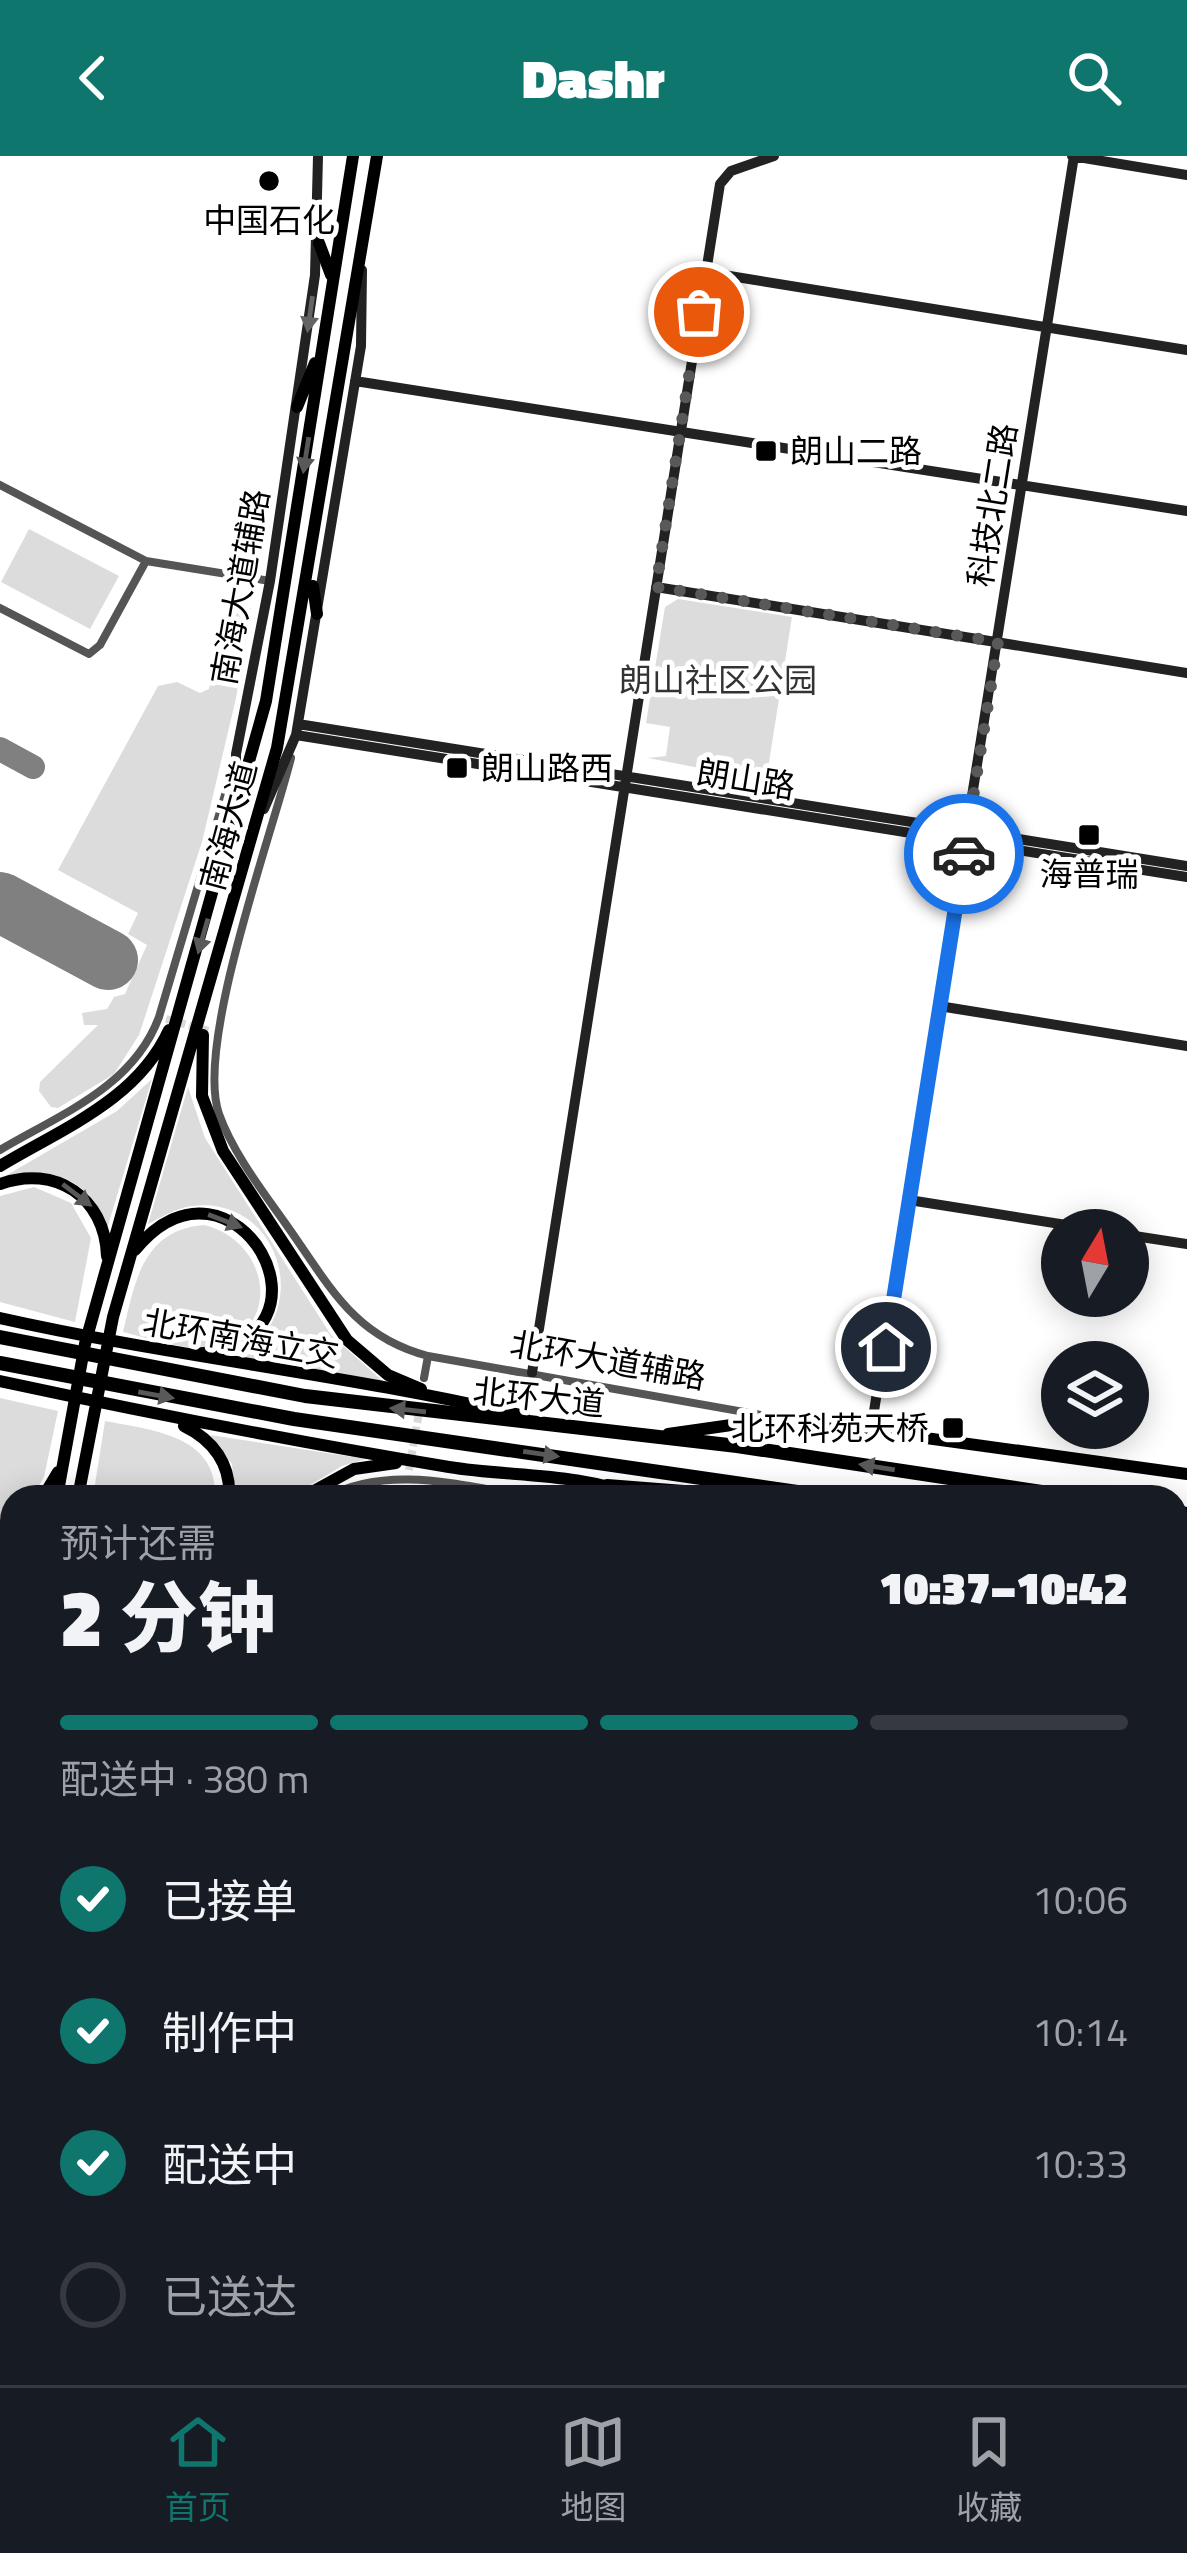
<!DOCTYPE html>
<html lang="zh">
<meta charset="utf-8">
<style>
:root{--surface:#171b24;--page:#20242c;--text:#f1f3f6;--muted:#9ea1a6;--line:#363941;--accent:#0f766e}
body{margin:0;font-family:"Titillium Web","Noto Sans SC",sans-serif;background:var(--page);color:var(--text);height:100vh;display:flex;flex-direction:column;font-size:45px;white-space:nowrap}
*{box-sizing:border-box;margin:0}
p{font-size:39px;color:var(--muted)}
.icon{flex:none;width:66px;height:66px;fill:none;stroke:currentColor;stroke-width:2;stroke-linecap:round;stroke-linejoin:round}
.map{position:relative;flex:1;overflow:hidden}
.side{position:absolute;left:0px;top:1329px;width:1188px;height:900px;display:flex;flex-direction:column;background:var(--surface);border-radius:36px 36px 0 0;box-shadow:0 6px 30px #0003}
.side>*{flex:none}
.needle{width:78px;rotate:10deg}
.fabs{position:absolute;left:1041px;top:1053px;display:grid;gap:24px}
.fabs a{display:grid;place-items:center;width:108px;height:108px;border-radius:50%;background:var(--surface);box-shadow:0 6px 30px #0003;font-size:60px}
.pin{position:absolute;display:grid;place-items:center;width:102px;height:102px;color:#fff;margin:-51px;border:6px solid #fff;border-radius:50%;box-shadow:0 3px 12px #0007}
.courier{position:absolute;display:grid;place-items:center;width:120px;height:120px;margin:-60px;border:9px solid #1a73e8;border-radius:50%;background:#fff;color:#222;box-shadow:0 3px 15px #0007}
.head em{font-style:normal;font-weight:800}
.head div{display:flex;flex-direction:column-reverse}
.head{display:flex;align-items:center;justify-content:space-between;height:204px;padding:0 60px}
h1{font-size:78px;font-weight:800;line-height:90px}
.bar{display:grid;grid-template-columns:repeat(4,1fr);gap:18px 12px;align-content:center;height:144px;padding:0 60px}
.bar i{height:15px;border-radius:9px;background:var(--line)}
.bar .current{background:var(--accent)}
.bar p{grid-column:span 4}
ol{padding:0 60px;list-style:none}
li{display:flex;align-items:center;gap:36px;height:132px}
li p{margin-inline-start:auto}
li .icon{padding:12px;border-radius:50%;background:var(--accent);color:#fff;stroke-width:4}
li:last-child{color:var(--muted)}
li i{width:66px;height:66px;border:6px solid var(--line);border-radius:50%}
header{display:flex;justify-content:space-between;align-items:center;height:156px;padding:0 60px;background:var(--accent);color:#fff;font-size:54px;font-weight:800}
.tab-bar{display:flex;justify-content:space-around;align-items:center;height:168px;border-top:3px solid var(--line);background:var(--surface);font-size:33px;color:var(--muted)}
.tab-bar a{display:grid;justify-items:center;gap:6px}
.tab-bar .current{color:var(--accent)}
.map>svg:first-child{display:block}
</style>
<header><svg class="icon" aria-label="back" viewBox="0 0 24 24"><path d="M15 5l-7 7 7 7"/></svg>Dashr<svg class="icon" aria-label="search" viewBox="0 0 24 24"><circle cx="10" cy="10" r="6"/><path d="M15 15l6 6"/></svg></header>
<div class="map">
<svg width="1187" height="2229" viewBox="0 0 1187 2229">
<rect width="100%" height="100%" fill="#fff"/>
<path fill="#dcdcdc" d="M29 373 119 420 90 473 1 426Z
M678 443 792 461 766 625 648 602 666 600 670 571 646 567 665 451Z
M227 447 251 452 236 542 202 686 139 879 114 918 58 952 51 951 39 935 40 926 98 869H84L82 857 107 853 114 841 125 838 147 789 128 778 138 757 58 714 158 530 177 526 200 537 209 533Z
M152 923 107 1073C95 1024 44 1005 0 1023L117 955Z
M188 931 205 982 331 1179 387 1229 233 1204C317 1162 282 1039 192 1050 176 1052 162 1061 148 1068Z
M34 1031 71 1047 91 1082 75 1166 0 1146V1040Z
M204 1069C274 1086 283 1182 207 1191 180 1194 149 1182 123 1176 135 1125 143 1074 204 1069Z
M0 1242 58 1255 44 1321 34 1339 12 1341V1357L0 1362Z
M105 1265C151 1274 218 1279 215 1341H93Z
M210 1279 366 1303 342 1310 290 1341H235L232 1308Z"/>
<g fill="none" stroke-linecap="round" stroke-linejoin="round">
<path stroke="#808080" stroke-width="24" d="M0 593 33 611"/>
<path stroke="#808080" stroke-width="60" d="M0 746 108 804"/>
<path stroke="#d9d9d9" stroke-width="8" stroke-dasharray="8 4" stroke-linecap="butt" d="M166 863 209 875
M409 1314 420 1251"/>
<path stroke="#d9d9d9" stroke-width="10" stroke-dasharray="10 5" stroke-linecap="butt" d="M0 2070 12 2072
M0 2081 12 2083"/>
<path stroke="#555" stroke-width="8" d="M0 329 146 405 270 425
M0 452 89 498 100 489 146 405
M291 602C271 682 195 889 219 958 236 1005 274 1049 301 1090 337 1143 363 1183 428 1200L767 1260
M0 994C61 958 133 931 159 861L233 612
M424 1222 428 1200
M327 1341C391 1307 465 1331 533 1341
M0 1522 5 1566 0 1607
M5 1928 12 1886"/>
<path stroke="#222" stroke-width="10" d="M1072 0 1187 19
M705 116 1187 194
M355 225 1187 355
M656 431 1187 517
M298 568 1187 710
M296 579 1187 721
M236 641V598L270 425 315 119 318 0
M264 653 296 579 361 190 362 114
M939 850 1187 890
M909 1044 1098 1074
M1128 1079 1187 1088
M532 1217 720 28 731 15 774 0
M871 1274 1074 0
M1176 1776 1187 1778
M0 1954 1 1873
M0 2052 12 2058
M0 2103 12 2104
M608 2217 612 2229
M745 2217 838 2229
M870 2217 942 2229
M625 2229 629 2217
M644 2229 662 2217
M1081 2229 1083 2217"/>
<path stroke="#000" stroke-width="12" d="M319 87 331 119
M297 251 315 207
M313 430 317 458
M203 879 202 940 223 995 347 1184 388 1219 421 1233
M0 1010C63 972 137 944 169 874
M0 1028C55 1008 105 1041 107 1100
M135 1094C233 974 355 1187 193 1198
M0 1162C174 1201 352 1219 524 1260
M0 1225C149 1257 298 1286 449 1311 510 1321 580 1316 638 1341
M184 1270C213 1284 231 1308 229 1341
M668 1278 781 1262 1187 1318
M43 1341 58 1316
M57 1341 85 1188 266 545 353 0
M78 1341 113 1161 277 592 377 0
M303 1341 354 1313 396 1307
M0 1370 12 1367
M0 1495 12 1528
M0 1741 12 1653
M0 1877 12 1800"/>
<path stroke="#000" stroke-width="14" d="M0 1181 305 1240 737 1290 1075 1341
M0 1207 294 1263 832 1341
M607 1330 748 1341
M1176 1356 1187 1358
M1176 1386 1187 1387
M1176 1421 1187 1424"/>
</g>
<defs><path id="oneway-solid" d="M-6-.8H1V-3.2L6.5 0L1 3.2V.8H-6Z" transform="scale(3)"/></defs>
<use fill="#646464" href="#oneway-solid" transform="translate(310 158) rotate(98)"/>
<g fill="#595959">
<use href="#oneway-solid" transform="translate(306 299) rotate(99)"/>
<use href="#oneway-solid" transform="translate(203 780) rotate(106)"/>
<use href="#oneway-solid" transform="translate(77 1039) rotate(37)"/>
<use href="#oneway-solid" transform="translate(225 1065) rotate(21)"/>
<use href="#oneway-solid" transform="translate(156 1239) rotate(10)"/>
<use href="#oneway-solid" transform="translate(408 1254) rotate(-174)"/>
<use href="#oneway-solid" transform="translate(541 1298) rotate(8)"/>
<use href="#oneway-solid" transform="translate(877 1311) rotate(-171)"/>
</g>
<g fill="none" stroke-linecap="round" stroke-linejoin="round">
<path stroke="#595959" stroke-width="12" stroke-dasharray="0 21.6" d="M699 156 656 431 998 486 964 698"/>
<path stroke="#1a73e8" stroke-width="15" d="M886 1191 964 698"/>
</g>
<g fill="#000" stroke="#fff" stroke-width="4.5">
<circle cx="269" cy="25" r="12"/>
<rect x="754" y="283" width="24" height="24" rx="6"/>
<rect x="445" y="600" width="24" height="24" rx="6"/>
<rect x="1077" y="667" width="24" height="24" rx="6"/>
<rect x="941" y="1260" width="24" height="24" rx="6"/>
</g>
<g text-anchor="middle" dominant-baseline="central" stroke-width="10" stroke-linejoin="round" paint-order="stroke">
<g font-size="33" fill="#000" stroke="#fff">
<text x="269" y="64">中国石化</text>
<text x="790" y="295" text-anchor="start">朗山二路</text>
<text x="481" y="612" text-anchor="start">朗山路西</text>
<text x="1089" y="718">海普瑞</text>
<text x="929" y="1272" text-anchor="end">北环科苑天桥</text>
</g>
<g font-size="33" fill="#000" stroke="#fff">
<text transform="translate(992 349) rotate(-81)">科技北二路</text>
<text transform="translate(240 431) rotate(-80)">南海大道辅路</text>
<text transform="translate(746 623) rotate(9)">朗山路</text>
<text transform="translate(228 670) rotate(-75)">南海大道</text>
<text transform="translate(241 1182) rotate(10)">北环南海立交</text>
<text transform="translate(608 1204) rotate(10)">北环大道辅路</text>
<text transform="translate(539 1241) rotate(6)">北环大道</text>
</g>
<g font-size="33" fill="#333" stroke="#fff">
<text x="718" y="524">朗山社区公园</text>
</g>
</g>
</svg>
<div class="fabs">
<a><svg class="needle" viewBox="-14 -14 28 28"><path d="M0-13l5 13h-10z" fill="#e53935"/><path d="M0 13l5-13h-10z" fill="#9ea1a6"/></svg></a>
<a><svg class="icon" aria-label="layers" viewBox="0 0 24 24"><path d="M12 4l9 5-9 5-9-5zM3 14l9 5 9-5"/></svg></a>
</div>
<div class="pin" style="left:699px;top:156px;background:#ea580c"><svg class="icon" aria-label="bag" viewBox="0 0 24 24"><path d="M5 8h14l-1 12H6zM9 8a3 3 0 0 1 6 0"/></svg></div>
<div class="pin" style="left:886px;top:1191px;background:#1f2937"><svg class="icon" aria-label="home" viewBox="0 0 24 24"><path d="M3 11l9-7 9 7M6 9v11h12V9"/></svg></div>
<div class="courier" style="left:964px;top:698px"><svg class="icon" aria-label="car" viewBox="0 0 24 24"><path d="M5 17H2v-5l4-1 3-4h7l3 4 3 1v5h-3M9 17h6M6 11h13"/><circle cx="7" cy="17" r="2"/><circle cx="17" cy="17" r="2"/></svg></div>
<section class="side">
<div class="head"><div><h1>2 分钟</h1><p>预计还需</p></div><em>10:37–10:42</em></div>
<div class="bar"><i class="current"></i><i class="current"></i><i class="current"></i><i></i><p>配送中 · 380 m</p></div>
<ol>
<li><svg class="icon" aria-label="check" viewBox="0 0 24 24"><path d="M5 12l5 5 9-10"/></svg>已接单<p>10:06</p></li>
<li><svg class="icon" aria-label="check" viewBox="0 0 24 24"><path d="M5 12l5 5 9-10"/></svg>制作中<p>10:14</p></li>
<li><svg class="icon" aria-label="check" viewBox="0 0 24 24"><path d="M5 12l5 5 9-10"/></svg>配送中<p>10:33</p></li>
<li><i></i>已送达</li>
</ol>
</section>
</div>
<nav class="tab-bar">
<a class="current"><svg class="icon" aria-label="home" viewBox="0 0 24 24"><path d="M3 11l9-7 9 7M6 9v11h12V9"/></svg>首页</a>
<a><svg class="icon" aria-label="map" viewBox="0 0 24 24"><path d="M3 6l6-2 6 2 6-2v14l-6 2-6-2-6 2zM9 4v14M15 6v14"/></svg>地图</a>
<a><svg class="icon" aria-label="saved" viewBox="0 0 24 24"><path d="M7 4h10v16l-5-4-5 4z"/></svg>收藏</a>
</nav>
